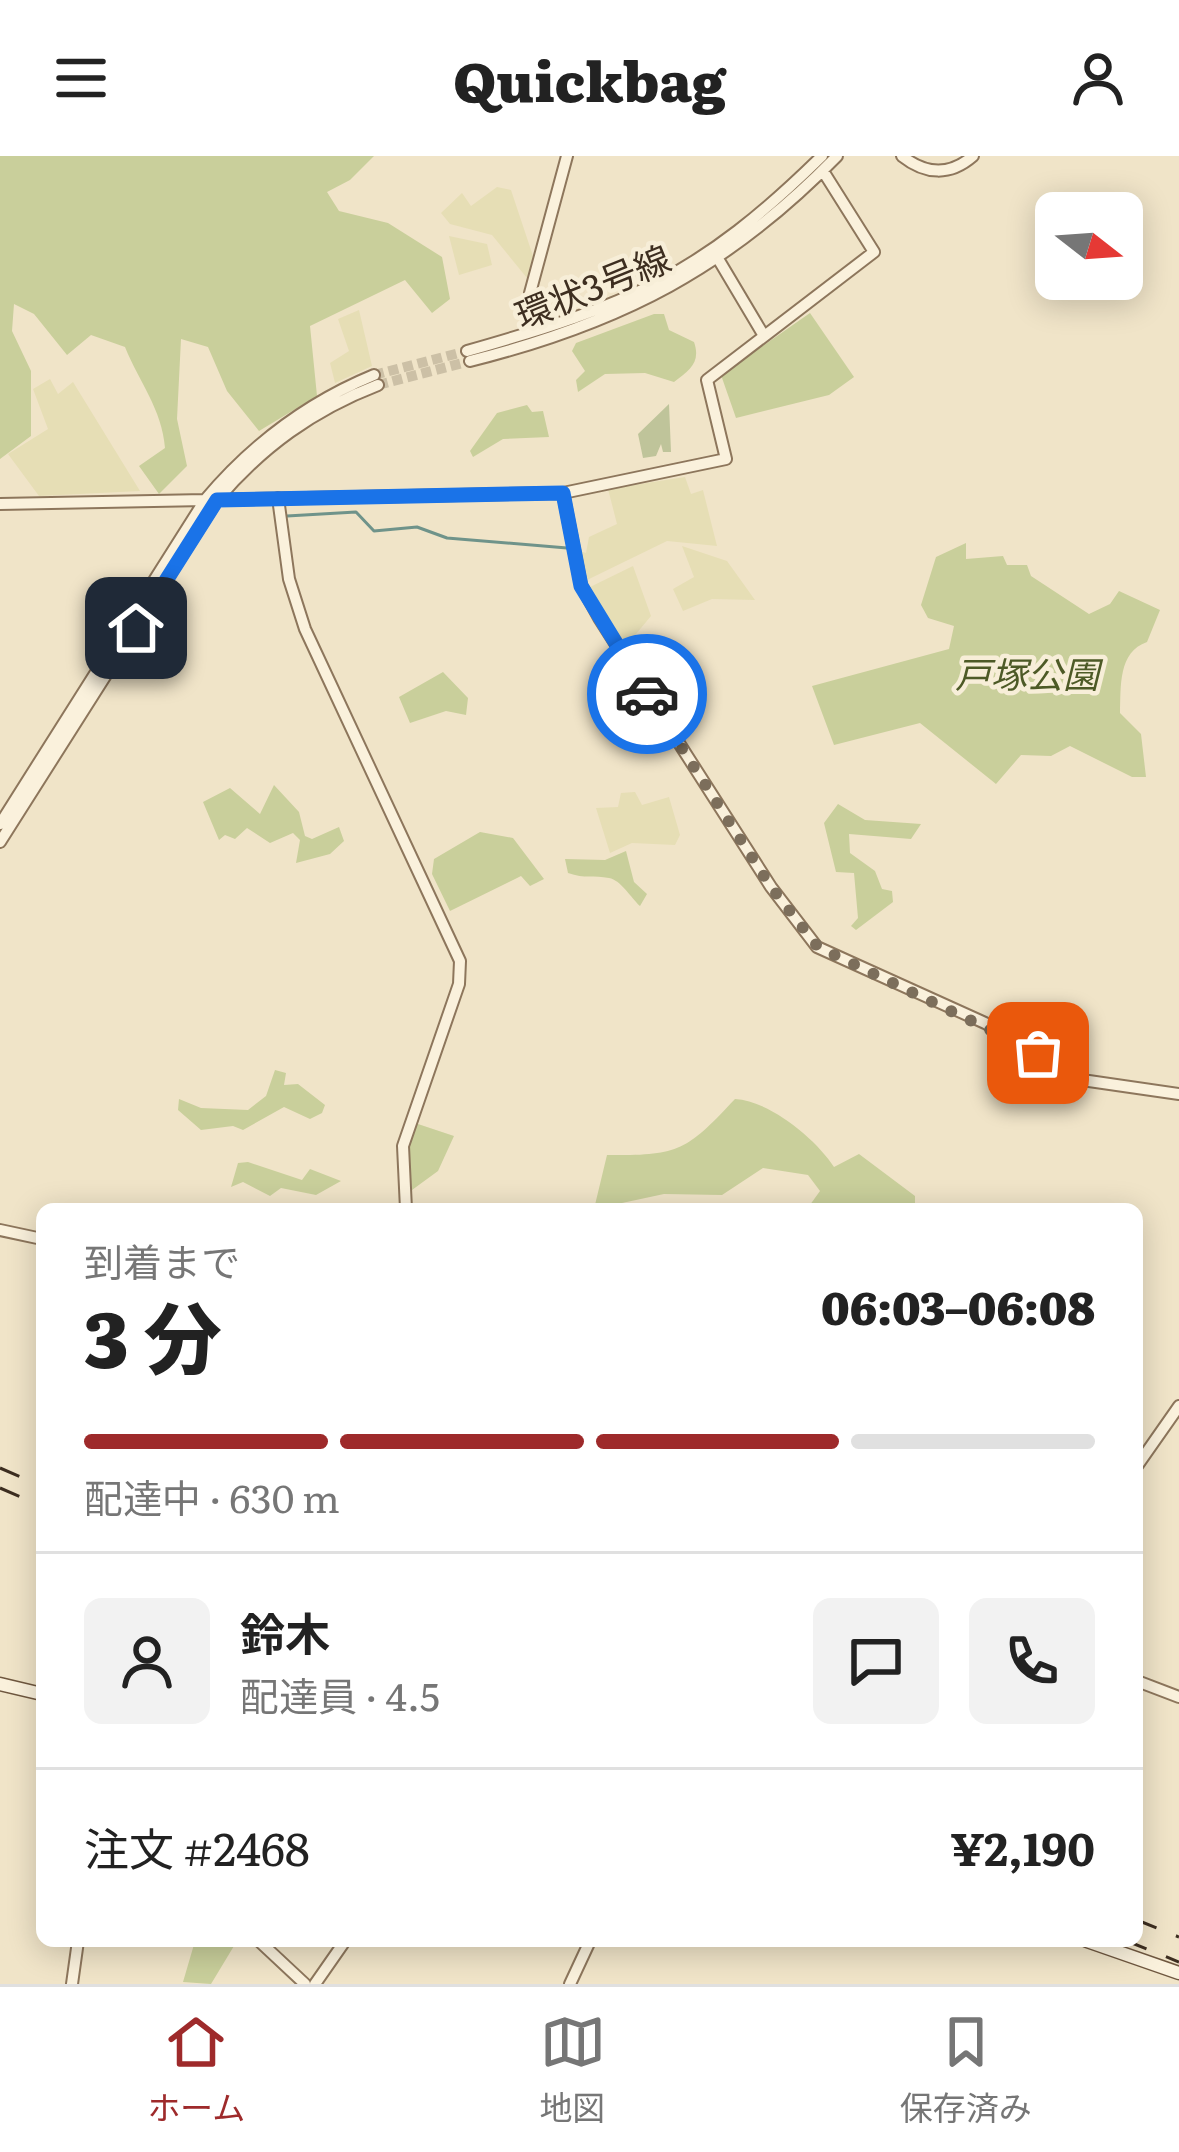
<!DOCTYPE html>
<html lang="ja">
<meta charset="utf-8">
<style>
:root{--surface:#fff;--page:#f2f2f2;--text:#222;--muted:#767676;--line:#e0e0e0;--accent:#9e2a2b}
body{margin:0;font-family:Literata,"Noto Sans JP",serif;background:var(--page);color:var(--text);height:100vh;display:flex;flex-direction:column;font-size:45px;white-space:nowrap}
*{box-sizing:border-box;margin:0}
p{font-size:39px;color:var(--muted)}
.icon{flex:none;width:66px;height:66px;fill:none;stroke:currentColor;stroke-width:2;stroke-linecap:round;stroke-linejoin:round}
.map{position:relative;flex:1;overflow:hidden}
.sheet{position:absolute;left:36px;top:1047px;width:1107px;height:744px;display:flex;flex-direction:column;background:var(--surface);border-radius:18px;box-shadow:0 6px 30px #0003}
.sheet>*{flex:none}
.needle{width:78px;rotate:107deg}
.tools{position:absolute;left:1035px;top:36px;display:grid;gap:24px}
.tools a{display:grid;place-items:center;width:108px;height:108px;border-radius:18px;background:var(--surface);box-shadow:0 6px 30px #0003;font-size:60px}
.pin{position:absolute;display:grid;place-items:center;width:102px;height:102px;color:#fff;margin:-51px;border-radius:24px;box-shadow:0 6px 18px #0006}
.courier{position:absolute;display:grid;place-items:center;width:120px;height:120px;margin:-60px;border:9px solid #1a73e8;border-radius:50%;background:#fff;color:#222;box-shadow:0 3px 15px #0007}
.headline em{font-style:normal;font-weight:800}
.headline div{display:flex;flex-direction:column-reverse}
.headline{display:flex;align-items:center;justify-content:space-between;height:204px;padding:0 48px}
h1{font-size:78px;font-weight:800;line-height:90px}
.bar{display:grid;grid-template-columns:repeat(4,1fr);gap:18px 12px;align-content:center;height:144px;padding:0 48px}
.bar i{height:15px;border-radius:9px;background:var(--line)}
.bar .selected{background:var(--accent)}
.bar p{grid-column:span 4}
.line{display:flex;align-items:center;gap:30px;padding:0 48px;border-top:3px solid var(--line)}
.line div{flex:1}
.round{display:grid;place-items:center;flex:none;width:126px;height:126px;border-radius:18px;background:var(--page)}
header{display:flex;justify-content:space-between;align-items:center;height:156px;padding:0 48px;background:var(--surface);font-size:54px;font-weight:800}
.tabs{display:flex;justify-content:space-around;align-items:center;height:168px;border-top:3px solid var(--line);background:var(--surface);font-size:33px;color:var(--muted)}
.tabs a{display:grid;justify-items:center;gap:6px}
.tabs .selected{color:var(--accent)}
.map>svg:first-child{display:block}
</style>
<header><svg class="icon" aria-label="menu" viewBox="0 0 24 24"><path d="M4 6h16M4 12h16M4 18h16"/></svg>Quickbag<svg class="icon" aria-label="person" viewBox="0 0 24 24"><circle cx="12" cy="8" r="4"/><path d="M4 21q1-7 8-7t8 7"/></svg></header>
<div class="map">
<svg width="1179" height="1828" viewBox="0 0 1179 1828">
<rect width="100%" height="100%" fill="#f0e4c8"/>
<path fill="#e6deb5" d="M497 31 511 34 533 100 527 122 492 79 450 68 441 57 462 37 471 50Z
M449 80 487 88 492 109 459 119Z
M359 154 372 210 335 227 330 207 349 195 338 163Z
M50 223 58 238 73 226 140 335 39 340 8 298 48 273 33 233Z
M685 321 691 338 703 334 717 390 667 385 587 424 580 395 586 397 589 381 617 368 608 333Z
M682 390 727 405 755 444 712 443 683 455 673 433 694 421Z
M633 410 651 460 626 490 588 432Z
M635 636 642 649 669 641 680 679 675 689 632 687 610 697 596 652 618 651 621 637Z"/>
<path fill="#c9cf9b" d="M0 0H374L350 24 327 36 339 55 388 67 442 101 450 143 432 157 405 124 310 170 317 240 259 275 227 235 208 191 181 183 177 263 187 310 159 338 139 310 165 292C162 253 139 226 125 191L91 179 67 199 34 158 14 148 12 175 31 215V280L0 303Z
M810 157 854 221 829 239 736 262 721 219Z
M654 158H664L669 174 694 186C701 206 690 214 674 226L645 217 605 218 578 236 576 224 585 215 572 195 576 187Z
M527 249 532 256 543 255 549 281 503 283 473 301 470 295 497 257Z
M966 387V403L1003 400 1007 409H1027L1031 420 1089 458 1110 448 1119 435 1160 454 1147 486C1118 496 1121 530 1120 557L1141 578 1146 621H1132L1070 590 1051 600 1021 599 996 628 920 567 834 589 812 530 949 493 954 470 928 462 921 449 936 401Z
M443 516 468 542 466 559 446 555 410 567 399 541Z
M274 629 299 656 305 680 312 683 339 671 344 685 330 698 296 707 300 684 293 677 270 687 247 672 235 683 225 679 219 684 203 646 230 632 260 658Z
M838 648 865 664 921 668 911 683 849 678 850 697 875 715 882 733 892 735 893 746 856 774 851 770 858 762 854 717 836 716 824 667Z
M480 676 513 682 544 723 530 730 521 720 450 755 432 718 434 703Z
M626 695 634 726 647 738 640 750C631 742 621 724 609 722 594 719 585 723 568 717L565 703 605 704Z
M275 914 286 917 284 929 298 928 325 949 322 957 310 963 284 951 243 974 233 970 201 974 178 954 179 943 201 952 248 954 266 940Z
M735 943C770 945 816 983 834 1011L859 998 915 1040V1053H807L820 1035 808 1019 763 1012 722 1039 664 1038 594 1053 607 999C680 1000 687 994 735 943Z
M415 967 454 980 438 1015 412 1034 407 993Z
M248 1006 302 1024 310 1013 341 1025 316 1039 281 1032 270 1040 243 1026 231 1031 238 1007Z
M195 1785H237L211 1828 183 1826Z"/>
<path fill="#bfc49a" d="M669 248 671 296H663L661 288 656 300 643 302 638 278Z"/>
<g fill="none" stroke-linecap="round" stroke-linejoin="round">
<path stroke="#6f938a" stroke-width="3" d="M287 360 356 356 374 375 417 371 447 382 567 392"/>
<path stroke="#ccc0a6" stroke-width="10" stroke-dasharray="10 5" stroke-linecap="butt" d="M374 219 467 195
M378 229 470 205"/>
<g stroke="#8d765c" stroke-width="14">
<path id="tertiary" d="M902 0C926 19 950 20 973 0
M717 101 764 180
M530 137 567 0
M467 195C629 149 700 120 822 0
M470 205C621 167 728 112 837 0
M563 337 581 429 599 462 771 731 817 791 985 867 1082 924 1179 938
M278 342 289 423 305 473 460 805 459 828 403 990 406 1053
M0 348 563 337 726 303 707 224 874 96 823 15
M0 668 205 344C252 288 306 247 374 219
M0 686 217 344C262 291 313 254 378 229
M0 1074 42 1083
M1137 1310 1179 1250
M1137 1525 1179 1541
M259 1785 305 1828
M72 1828 78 1785
M315 1828 345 1785
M570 1828 590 1785"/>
</g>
<g stroke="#6f573f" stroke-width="15">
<path id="secondary" d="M0 1528 42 1538
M1087 1785 1179 1817"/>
</g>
<use href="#tertiary" stroke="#faf1dc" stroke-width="10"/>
<use href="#secondary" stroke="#faf1dc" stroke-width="12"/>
<path stroke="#3d2e20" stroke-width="3" stroke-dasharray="21 21" stroke-linecap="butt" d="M0 1312 42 1330
M0 1332 42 1350
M1137 1764 1179 1781
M1127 1785 1179 1806"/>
</g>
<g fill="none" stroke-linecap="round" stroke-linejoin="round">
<path stroke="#7c6e5b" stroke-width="12" stroke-dasharray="0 21.6" d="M647 538 771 731 818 791 1038 897"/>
<path stroke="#1a73e8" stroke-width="15" d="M136 472 217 344 563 337 581 430 647 538"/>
</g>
<g text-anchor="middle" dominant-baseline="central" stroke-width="9" stroke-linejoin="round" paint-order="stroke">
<g font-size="36" fill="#3d2e20" stroke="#f7eed8">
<text transform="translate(592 129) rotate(-22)">環状3号線</text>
</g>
<g font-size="36" font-style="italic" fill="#4d5a26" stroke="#f7eed8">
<text x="1027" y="516">戸塚公園</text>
</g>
</g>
</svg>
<div class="tools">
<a><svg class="needle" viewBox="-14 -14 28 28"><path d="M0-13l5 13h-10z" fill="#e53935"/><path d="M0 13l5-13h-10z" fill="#767676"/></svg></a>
</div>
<div class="pin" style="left:1038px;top:897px;background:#ea580c"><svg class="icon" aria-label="bag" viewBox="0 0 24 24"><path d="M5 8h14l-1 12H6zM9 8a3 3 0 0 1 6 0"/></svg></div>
<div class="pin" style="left:136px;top:472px;background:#1f2937"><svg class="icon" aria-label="home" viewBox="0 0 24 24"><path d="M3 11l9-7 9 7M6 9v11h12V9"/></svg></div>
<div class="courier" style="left:647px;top:538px"><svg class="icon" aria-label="car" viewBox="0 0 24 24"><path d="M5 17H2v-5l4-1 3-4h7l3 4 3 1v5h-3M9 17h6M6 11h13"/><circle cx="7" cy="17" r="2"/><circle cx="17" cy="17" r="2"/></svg></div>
<section class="sheet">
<div class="headline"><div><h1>3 分</h1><p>到着まで</p></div><em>06:03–06:08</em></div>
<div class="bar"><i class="selected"></i><i class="selected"></i><i class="selected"></i><i></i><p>配達中 · 630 m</p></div>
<div class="line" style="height:216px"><a class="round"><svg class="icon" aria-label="person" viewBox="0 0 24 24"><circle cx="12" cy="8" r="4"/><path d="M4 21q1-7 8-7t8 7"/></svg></a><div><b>鈴木</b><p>配達員 · 4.5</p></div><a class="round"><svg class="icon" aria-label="chat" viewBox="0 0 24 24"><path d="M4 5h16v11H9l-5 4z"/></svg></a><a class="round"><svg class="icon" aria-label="phone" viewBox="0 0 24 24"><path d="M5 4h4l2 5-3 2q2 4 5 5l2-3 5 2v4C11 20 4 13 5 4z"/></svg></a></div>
<div class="line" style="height:156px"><div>注文 #2468</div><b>¥2,190</b></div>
</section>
</div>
<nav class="tabs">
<a class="selected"><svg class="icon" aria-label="home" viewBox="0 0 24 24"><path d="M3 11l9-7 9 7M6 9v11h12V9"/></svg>ホーム</a>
<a><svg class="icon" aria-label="map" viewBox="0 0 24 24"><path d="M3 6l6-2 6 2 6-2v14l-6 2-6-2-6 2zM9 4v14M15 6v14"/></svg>地図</a>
<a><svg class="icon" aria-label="saved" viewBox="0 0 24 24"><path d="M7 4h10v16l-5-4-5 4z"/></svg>保存済み</a>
</nav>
